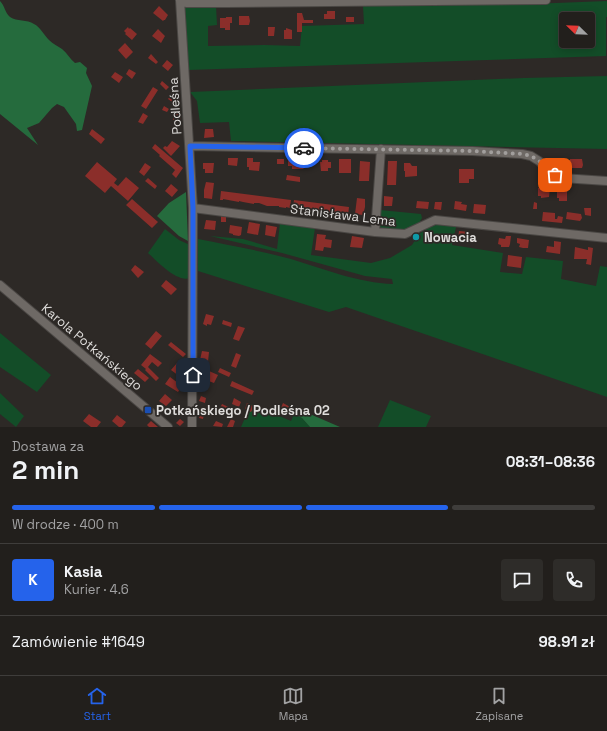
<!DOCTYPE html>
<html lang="pl">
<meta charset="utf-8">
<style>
:root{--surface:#221f1c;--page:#2e2c29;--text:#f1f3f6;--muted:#a2a2a3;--line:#3f3d3b;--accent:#2563eb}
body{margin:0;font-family:"Space Grotesk",sans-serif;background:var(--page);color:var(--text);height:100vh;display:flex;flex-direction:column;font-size:15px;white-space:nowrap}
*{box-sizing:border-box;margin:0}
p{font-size:13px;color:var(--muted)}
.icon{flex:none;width:22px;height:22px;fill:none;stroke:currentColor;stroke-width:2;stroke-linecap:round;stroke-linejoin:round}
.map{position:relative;height:427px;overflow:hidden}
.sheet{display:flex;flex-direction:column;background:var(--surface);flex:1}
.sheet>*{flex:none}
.needle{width:26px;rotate:293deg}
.buttons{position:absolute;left:559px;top:12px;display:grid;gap:8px}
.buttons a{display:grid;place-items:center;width:36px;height:36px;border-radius:4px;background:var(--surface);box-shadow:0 2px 10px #0003,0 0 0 1px var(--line);font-size:20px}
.pin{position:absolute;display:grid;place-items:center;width:34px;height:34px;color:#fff;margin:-17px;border-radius:8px;box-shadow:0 2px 6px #0006}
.courier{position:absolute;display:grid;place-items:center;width:40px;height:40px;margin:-20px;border:3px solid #2563eb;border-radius:50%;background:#fff;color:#222;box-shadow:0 1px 5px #0007}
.headline em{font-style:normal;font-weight:700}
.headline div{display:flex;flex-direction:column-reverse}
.headline{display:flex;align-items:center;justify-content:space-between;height:68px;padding:0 12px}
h1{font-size:26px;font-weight:700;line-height:30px}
.bar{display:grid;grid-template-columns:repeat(4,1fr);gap:6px 4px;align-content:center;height:48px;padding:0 12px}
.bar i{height:5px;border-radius:3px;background:var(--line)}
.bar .active{background:var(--accent)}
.bar p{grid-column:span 4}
.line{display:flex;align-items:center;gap:10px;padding:0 12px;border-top:1px solid var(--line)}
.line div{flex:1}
.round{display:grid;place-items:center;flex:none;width:42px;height:42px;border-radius:4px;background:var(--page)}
.menu{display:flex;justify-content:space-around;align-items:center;height:56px;border-top:1px solid var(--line);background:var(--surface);font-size:11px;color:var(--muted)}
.menu a{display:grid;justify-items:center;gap:2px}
.menu .active{color:var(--accent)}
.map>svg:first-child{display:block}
</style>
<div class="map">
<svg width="607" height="427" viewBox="0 0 607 427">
<rect width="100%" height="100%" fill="#2d2926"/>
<path fill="#134d28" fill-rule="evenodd" d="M607 1V17H606V56L188 70 183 9 186 6H216L217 25 208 26V46L264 45 300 46 302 26 364 24 363 6 530 4ZM566 19H588V41H566Z
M607 76V149L231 141 229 122 200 123 197 101 190 92 524 78Z
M380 210 421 214 422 218 419 223 403 232 381 228 379 225Z
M280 223 315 228 311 255 371 263 390 258 412 245 419 234 428 228 436 225 457 223 452 245 503 253 500 272 522 274 526 257 563 261 561 279 596 286 600 266 607 267V397L346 307 329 312 198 271V239C229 245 261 251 291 259 324 269 359 283 393 284L392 279 365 276 282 253 210 236 243 239 277 249Z
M165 229 179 240 190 245V278C177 283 157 261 148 253Z
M0 333 51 375 37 392 0 367Z
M0 393 24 416 16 427 0 414Z
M390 400 431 416 426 427H378Z
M251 404 291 421 294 414 302 418 310 427H241Z"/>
<path fill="#256b3d" d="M0 1C5 6 5 13 10 17 17 22 27 19 34 24 40 27 44 35 49 40 53 44 58 46 62 49 67 53 70 59 75 63L80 62 87 68 86 73 92 86 82 130 77 131 76 124 64 107 57 104 52 108 39 123 27 128 38 145 0 114Z
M186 192 188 241 179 236 157 216 169 203Z
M296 408 340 427H310L302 418 294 414Z"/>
<path fill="#8b2e2a" d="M159 6 168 15 165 20H164L163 21 153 13Z
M327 11H335V19H324V14H327Z
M297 13H302L304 20H313V23H302V32H297Z
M239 16H249L250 21 249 25H239Z
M226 17H232V23H230V30H225V28H220V18H226Z
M346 17H354V22H346Z
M128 27 129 29 130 28 137 34 132 40 125 34 126 33 124 31Z
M268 27H275L274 36H268Z
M286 28 292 30V39H284V30H286Z
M158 29 165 36 161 43 152 36Z
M125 43 133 52 126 59 118 50Z
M151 54 158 62 156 64 148 58Z
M167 60 173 65 168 71 162 66Z
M129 69 136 73 132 79 126 74Z
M115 72 123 77 119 83 111 77Z
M162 81 169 87 166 90 160 84Z
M153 87 158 90 146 109 141 106Z
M173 92 180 97 175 104 168 99Z
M164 106 169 109 167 112 162 110Z
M174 112H181L180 121 173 120Z
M143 113 148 116 143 124 138 122Z
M92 129 105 139 101 144 89 134Z
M205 129H213L214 137 204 138Z
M172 141 180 146 171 156 163 148 165 146 167 147Z
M155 144 183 168 176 178 172 174 175 170 159 156 160 155 152 148Z
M228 158H238L237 166 228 165Z
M247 158H253V162H260L259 171 249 170V167H247Z
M277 159H284V164H277Z
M339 159H351V173H339Z
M570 159H582L583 165 582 168H570Z
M288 160 302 161 301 164 303 165 304 168 303 169H292V166H288Z
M322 160H328V162H331V168H328V171H321L320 162H322Z
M360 161 370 162 369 181H359Z
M388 161H397L396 185H387Z
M97 162 117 179 114 183 118 186 126 177 139 188 128 201 111 186 105 193 85 176Z
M145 163 151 167 144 176 139 172Z
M203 163H214L213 173H205V169H203Z
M404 163H410L412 166H417V176L405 177V171H404Z
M459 169H474V179H469V183H459Z
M287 175 300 177V182L286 180Z
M148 178 157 186 155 189 145 181Z
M206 182 214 183 212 199 204 198V190Z
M171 184 178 190 172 197 165 191Z
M563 187 567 189V201H559V198H557V190Z
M538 188H550L549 197 541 198V196H538Z
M221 191 291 200 290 208 286 207V208L279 207V206H267L259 203H254V204L243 202 239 201V202L223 199V200H220Z
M384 196 393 197 392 206H384Z
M357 198 365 199V207L363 215 355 214Z
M132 199 158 222 152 228 126 205Z
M294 200 349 207 348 216 344 215 329 214V213L298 210 293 208Z
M417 201 429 202 428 209 416 208Z
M455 201 462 202 461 204 467 205 466 211 454 209Z
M435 202H442L441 210 434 209Z
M534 202 537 203V209H533Z
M474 204 486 205 485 214 473 213Z
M584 208H591V216L585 215Z
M543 212 555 213V219H557L558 216 563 217 562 223 542 221Z
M567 212 581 214 582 218 580 221 566 219Z
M221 216 226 217V222H221Z
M206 220 216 221 215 230 204 229Z
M249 222 260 224 258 235 247 233Z
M230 225 242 227 241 235 239 236 233 235V234L229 233Z
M266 225 277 227 275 237 265 235Z
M459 231 470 232 469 240 458 238Z
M317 234 326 235 325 239 332 240 331 248 324 247 323 251 315 250Z
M352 236 364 238 362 248 350 247Z
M506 236H511L510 244 509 247H501V245L498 244 499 238 505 239Z
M517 238 529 240 528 248H523L519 247 520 244 517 243Z
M554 241 561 242 560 254 546 252 547 246 554 247Z
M575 247 588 250V247L593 248 591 265 586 264 587 259H574Z
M508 255 522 257 521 268 507 266Z
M135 265 144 272 138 278 131 270Z
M166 280 177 289 171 295 161 286Z
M206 314 214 316 211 325 207 324V326L203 324Z
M223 320 232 323 231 327 222 324Z
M238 326 245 328 239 341 233 339Z
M156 331 162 336 151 349 145 344Z
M171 342 186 354 183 357 168 345Z
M202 351 209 352 208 362 200 360Z
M236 353 241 355 236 368 231 366Z
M150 354 162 363 158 367 152 362 148 367 159 378 156 381 145 370 146 369 141 365Z
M177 363 184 369 179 376 171 370Z
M220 368 231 373 229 377 218 372Z
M138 369 149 378 145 382 134 373Z
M209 371 218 375 214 383 206 380Z
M170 377 182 386 178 392 165 384Z
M232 381 254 391 252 395 230 386Z
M165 394 172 400 166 406 159 401Z
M201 396 206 398 205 403 199 401Z
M234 398 241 402 239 407 232 404Z
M247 403 254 406 251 412 245 409Z
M283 403 292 408 289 415 280 410Z
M222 404 233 409 232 413 220 408Z
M201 409 205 410 203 419 199 418Z
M89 414 101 422 97 427H91L83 421Z
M117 415 126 422 122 427H119L112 421Z
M180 419 184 422 180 426 176 423Z
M231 419 235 421 233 427H227Z
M151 421 158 427H149L147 425Z
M216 421 223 424 222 427 213 426Z"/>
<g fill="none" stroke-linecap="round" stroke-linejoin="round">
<g stroke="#4a4744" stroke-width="10">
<path id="minor" d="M180 0 193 208 192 427
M180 0 186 3H226L546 0
M190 146 472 151 522 154 531 156 539 161 549 171 562 178 607 181
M193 208 375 232 405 234 435 220 607 238
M375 232 381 149
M0 285 168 427"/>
</g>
<use href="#minor" stroke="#6e6965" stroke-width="8"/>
</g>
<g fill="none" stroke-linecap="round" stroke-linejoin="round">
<path stroke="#a19e9c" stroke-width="4" stroke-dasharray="0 7.2" d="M304 148 472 151 522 154 531 156 539 161 555 175"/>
<path stroke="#2563eb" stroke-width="5" d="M193 375V208L190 146 304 148"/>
</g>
<circle fill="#0f9aa8" stroke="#2d2926" stroke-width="1.5" cx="416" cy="237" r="4"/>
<rect fill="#1a4fb4" stroke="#2d2926" stroke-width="1.5" x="144" y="406" width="8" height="8" rx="2"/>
<g text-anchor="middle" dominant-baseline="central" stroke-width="3.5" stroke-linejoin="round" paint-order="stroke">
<g font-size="13" fill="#dfdddb" stroke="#2d2926">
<text transform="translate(175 106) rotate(-94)">Podleśna</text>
<text transform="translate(343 215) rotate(7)">Stanisława Lema</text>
<text transform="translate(92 347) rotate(40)">Karola Potkańskiego</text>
</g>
<g font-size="13" font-weight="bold" fill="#dfdddb" stroke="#2d2926" text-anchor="start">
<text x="424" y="237">Nowacia</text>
<text x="156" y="410">Potkańskiego / Podleśna 02</text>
</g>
</g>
</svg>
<div class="buttons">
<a><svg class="needle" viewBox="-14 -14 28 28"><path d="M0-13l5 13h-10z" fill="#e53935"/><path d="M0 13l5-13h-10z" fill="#a2a2a3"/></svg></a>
</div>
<div class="pin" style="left:555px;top:175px;background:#ea580c"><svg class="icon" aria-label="bag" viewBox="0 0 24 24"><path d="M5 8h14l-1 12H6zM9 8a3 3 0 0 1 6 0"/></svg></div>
<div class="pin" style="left:193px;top:375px;background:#1f2937"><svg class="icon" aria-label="home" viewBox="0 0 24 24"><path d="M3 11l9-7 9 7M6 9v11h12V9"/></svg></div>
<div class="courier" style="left:304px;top:148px"><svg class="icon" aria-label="car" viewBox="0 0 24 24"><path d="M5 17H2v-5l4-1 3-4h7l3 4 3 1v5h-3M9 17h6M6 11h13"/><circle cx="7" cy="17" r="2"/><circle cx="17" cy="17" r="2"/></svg></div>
</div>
<section class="sheet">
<div class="headline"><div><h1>2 min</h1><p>Dostawa za</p></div><em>08:31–08:36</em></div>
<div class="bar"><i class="active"></i><i class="active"></i><i class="active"></i><i></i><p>W drodze · 400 m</p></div>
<div class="line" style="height:72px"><b class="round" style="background:var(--accent);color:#fff">K</b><div><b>Kasia</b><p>Kurier · 4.6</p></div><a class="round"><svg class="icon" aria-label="chat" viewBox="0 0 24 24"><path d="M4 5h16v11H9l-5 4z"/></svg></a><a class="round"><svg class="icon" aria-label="phone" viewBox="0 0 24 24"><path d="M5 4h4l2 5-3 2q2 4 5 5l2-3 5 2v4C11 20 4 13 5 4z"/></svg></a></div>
<div class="line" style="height:52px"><div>Zamówienie #1649</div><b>98.91 zł</b></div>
</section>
<nav class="menu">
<a class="active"><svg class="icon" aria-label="home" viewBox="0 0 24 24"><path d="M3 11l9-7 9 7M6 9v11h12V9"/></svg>Start</a>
<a><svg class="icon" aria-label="map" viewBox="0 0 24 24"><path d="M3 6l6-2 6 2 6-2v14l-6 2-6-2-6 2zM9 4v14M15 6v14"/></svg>Mapa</a>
<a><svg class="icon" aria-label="saved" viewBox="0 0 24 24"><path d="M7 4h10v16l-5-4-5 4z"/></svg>Zapisane</a>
</nav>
